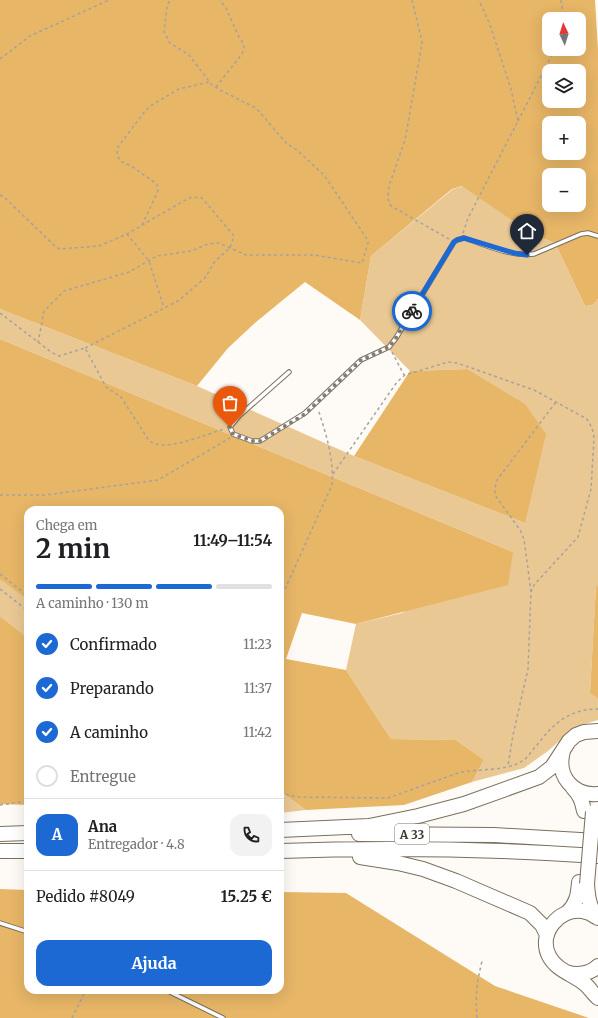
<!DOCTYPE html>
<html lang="pt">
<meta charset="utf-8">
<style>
:root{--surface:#fff;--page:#f2f2f2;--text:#202124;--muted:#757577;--line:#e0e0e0;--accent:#1d69d4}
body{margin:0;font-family:Merriweather,serif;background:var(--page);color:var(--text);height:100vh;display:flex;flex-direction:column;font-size:15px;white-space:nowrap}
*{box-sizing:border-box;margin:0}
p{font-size:13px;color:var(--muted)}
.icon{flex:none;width:22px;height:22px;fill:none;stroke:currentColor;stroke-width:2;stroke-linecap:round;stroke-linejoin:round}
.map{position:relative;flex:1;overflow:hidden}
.panel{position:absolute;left:24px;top:506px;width:260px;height:488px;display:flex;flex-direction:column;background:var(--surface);border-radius:12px;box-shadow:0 4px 16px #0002}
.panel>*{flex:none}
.needle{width:26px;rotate:356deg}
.fabs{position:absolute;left:542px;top:12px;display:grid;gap:8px}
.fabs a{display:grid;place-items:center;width:44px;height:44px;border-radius:8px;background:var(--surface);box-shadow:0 4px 16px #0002;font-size:20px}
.pin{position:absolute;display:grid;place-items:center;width:34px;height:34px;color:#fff;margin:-41px -17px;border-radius:50% 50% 50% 0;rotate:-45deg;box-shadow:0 0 4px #0007}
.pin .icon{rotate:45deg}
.courier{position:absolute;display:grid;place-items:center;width:40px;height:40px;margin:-20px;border:3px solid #1d69d4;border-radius:50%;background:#fff;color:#222;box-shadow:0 1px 5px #0007}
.headline em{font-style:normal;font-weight:700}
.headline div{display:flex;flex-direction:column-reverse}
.headline{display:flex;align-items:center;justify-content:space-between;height:68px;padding:0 12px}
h1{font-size:26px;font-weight:700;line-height:30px}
.bar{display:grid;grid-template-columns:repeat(4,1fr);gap:6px 4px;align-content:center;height:48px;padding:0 12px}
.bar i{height:5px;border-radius:3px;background:var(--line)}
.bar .selected{background:var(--accent)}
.bar p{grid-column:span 4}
.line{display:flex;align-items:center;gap:10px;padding:0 12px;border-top:1px solid var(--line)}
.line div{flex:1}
.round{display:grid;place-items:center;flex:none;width:42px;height:42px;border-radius:12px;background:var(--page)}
ol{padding:0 12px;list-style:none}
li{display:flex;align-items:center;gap:12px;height:44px}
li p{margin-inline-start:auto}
li .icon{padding:4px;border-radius:50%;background:var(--accent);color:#fff;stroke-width:4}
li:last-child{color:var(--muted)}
li i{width:22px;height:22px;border:2px solid var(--line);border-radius:50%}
.action{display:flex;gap:8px;margin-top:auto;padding:8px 12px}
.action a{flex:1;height:46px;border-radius:12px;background:var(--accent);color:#fff;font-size:16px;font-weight:700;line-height:46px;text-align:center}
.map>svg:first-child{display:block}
</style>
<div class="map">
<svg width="598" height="1018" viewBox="0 0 598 1018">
<rect width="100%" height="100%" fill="#fefbf7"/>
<path fill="#eac894" d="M463 186 530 233 555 243 585 306 593 305 598 299V587L596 586 590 693 598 699V720L575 727 548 751 524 768 472 782 484 760 456 740 391 739 346 670 356 624 402 613 513 552 0 339V309L197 386 354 456 525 523 467 369 410 371 360 320 371 256 453 189Z
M0 578 28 599V638L0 616Z
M280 791 306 810 280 813Z"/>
<path fill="#e7b667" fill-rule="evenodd" d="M0 0H595L598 49V299L593 305 585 306 555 243 530 233 462 186 452 189 371 256 360 320 305 282 256 322 228 348 197 386 0 309ZM549 19H579V49H549ZM549 71H579V101H549ZM549 123H579V153H549ZM549 175H579V205H549Z
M0 339 513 552 508 585 356 624 302 613 286 659 346 670 391 739 456 740 484 760 472 782 404 805 306 810 280 791V510H28V600L0 579Z
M467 369 525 404 546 434 525 523 354 456 410 371Z
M596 585 598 587V699L590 693Z
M0 616 28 638V805L0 804Z
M0 889 28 890V990H280V892L346 893 495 986 589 1018H0Z"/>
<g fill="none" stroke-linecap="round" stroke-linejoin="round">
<g stroke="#7a6f5c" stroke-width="5.5">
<path id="service" d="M289 372 239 416 230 427 233 434 252 441H260L305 413 361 360 389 347 396 338 454 242 457 240 464 238C486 245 511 257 534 254L581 234 588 233 598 236
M0 923 28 932
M166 990 223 1018"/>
</g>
<g stroke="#7a6f5c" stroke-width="16">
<path id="motorway" d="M563 751C556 776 573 796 598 794
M573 788C580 795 582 801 584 811
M280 830 369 826 418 816 464 804 539 777 552 767 569 741 576 735 584 732 598 731
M0 834 28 833
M359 834 494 835 598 841
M0 851H28
M280 851C386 847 492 849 598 856
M360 857 398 863 423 869 456 881 530 913 542 925 547 935
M587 884C588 897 589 908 598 918
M567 913C577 903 578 895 579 882
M596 917C592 914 587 912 582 911 558 908 538 934 549 956 557 971 573 974 585 984 590 988 593 994 598 998
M566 972C577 976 590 974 598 966"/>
</g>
<path stroke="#a6a29d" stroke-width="1.5" stroke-dasharray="3 3" stroke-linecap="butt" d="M412 0 422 42 421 49 405 140 389 186 388 199 391 206 449 239
M561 0 564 19
M0 59 30 36 109 0
M216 87 242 54 244 48 243 43 239 37 226 8 220 0
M518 121 555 49
M0 195 4 197 56 247 60 249 99 246 127 234 187 199 192 197 202 198 234 236 230 248 215 261 205 278 178 301 85 348
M142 225 158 191 157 184 131 166 120 161 117 154 118 147 145 111 152 105 179 89 210 82
M463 233 468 218 518 121 511 89 490 25 479 0
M127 234 149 261 164 308
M0 313 51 352 59 356 85 348 106 387 121 397 148 439C150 441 152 443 156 444 173 449 207 434 224 429
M38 343 44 311 64 291 129 272 157 256 191 251 208 244 219 243 246 255H315L362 263 368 243 367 239 324 175 297 150 287 144 256 108 220 90 211 84 189 55 170 43 164 32 167 6 170 0
M392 352 404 375
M333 474 397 382 405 375 448 362 457 363 534 390 587 419 592 428 594 437 591 489 578 537 534 585 531 592 528 669 513 735 508 766
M0 495H46L158 480 230 438
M0 574 28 596
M0 589 28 611
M531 592 524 539 520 530 495 495V488L497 480 556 402
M280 600 332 485C334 458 326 434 318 409
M280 793 297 797 388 798 458 773C477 768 506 772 522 761 528 758 532 750 537 745 553 724 569 709 598 709
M0 805 28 801
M72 1018 86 990
M477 1018C475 996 477 982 482 961"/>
<use href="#service" stroke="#fff" stroke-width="3.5"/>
<use href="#motorway" stroke="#fff" stroke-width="14"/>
<g stroke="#7a6f5c" stroke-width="16" stroke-linecap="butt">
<path id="motorway-bridge" d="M587 884 593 812"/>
</g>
<use href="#motorway-bridge" stroke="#fff" stroke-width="14"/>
</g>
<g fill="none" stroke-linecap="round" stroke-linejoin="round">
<path stroke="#817c76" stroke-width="4" stroke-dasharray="0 7.2" d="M230 427 233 434 252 441H260L305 414 361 360 389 347 396 338 412 311"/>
<path stroke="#1d69d4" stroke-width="5" d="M412 311 454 242 457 240 464 238 514 253 527 255"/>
</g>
<g text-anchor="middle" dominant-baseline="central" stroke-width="4" stroke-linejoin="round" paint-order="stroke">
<rect fill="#fff" stroke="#77746e" stroke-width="1" x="395" y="824" width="34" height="20" rx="3"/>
<g font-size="12" font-weight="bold" fill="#3d3830">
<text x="412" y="834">A 33</text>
</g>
</g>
</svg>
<div class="fabs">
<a><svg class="needle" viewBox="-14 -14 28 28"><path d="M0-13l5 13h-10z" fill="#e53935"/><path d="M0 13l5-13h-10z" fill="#757577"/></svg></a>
<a><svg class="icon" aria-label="layers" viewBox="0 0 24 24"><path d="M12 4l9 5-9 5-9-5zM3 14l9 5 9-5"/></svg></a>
<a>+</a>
<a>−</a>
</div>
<div class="pin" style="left:230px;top:427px;background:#ea580c"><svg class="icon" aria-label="bag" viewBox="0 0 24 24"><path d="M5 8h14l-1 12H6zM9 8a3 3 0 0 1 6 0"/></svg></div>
<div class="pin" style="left:527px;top:255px;background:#1f2937"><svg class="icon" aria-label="home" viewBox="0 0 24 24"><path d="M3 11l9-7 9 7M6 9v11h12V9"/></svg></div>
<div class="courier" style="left:412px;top:311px"><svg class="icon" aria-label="bike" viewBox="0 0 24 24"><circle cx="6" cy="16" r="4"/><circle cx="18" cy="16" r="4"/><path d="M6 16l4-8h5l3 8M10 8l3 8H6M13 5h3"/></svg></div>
<section class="panel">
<div class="headline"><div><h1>2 min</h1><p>Chega em</p></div><em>11:49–11:54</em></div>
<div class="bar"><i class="selected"></i><i class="selected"></i><i class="selected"></i><i></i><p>A caminho · 130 m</p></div>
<ol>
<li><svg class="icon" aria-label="check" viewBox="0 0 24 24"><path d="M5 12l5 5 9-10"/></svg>Confirmado<p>11:23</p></li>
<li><svg class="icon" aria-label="check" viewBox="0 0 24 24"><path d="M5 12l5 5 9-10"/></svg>Preparando<p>11:37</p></li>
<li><svg class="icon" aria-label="check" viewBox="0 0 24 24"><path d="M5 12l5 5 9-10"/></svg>A caminho<p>11:42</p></li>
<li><i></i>Entregue</li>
</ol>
<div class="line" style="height:72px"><b class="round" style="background:var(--accent);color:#fff">A</b><div><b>Ana</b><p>Entregador · 4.8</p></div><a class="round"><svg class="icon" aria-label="phone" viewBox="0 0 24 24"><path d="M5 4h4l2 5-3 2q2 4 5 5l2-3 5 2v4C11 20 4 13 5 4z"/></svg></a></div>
<div class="line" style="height:52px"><div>Pedido #8049</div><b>15.25 €</b></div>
<div class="action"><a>Ajuda</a></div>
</section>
</div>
